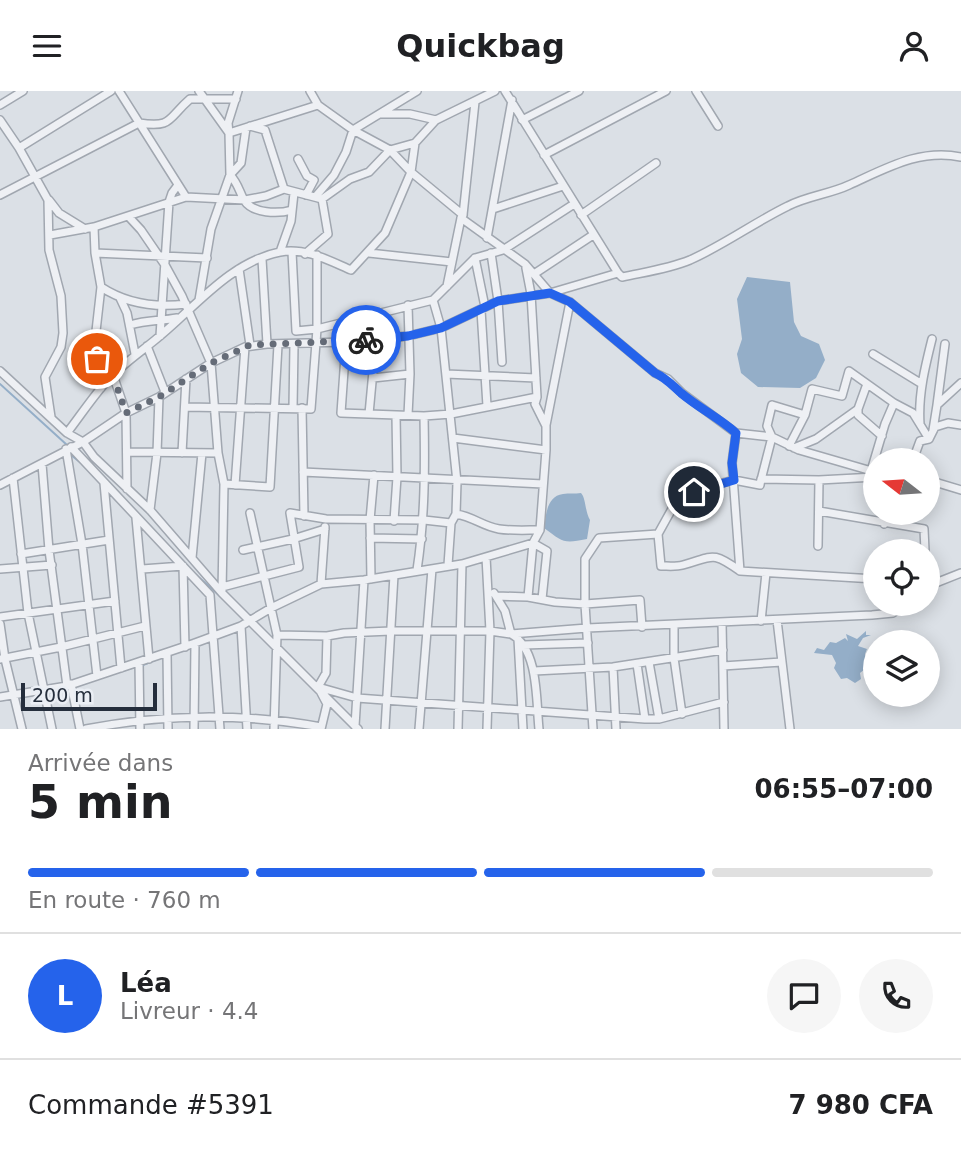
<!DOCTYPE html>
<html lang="fr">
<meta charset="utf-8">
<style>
:root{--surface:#fff;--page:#f6f6f6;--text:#202124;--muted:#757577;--line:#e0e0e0;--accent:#2563eb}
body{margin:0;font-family:"DejaVu Sans",sans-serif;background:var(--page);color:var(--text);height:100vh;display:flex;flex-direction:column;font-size:26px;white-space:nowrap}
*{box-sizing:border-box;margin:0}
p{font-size:23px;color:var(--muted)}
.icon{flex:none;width:38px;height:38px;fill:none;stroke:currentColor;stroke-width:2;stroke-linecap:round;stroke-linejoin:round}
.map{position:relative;height:638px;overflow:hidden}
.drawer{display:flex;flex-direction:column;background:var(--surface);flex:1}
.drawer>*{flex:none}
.needle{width:46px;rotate:287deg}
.buttons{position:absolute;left:863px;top:357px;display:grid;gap:14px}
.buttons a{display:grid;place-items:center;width:77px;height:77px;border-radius:50%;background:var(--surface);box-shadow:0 4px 18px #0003;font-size:35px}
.scale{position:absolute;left:21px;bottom:18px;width:136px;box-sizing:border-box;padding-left:7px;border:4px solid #252e3c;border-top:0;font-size:19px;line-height:24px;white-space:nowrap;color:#252e3c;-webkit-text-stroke:5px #eaeef4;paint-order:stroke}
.pin{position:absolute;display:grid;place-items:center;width:60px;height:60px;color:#fff;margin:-30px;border:4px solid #fff;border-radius:50%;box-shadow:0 2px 7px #0007}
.courier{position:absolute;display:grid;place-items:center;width:70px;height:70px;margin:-35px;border:5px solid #2563eb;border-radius:50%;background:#fff;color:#222;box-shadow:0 2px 9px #0007}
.overview em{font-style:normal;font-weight:600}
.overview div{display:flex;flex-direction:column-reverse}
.overview{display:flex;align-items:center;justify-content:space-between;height:119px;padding:0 28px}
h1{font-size:46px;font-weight:600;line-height:52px}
.bar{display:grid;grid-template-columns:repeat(4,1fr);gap:10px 7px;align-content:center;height:84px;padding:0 28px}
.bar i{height:9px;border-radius:5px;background:var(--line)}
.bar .active{background:var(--accent)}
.bar p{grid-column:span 4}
.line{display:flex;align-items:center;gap:18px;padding:0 28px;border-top:2px solid var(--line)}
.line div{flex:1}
.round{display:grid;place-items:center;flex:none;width:74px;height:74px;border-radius:37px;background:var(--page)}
header{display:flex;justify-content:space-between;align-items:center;height:91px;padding:0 28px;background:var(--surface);font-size:32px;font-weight:600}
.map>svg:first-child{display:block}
</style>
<header><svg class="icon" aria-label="menu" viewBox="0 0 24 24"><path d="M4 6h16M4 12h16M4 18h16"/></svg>Quickbag<svg class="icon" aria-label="person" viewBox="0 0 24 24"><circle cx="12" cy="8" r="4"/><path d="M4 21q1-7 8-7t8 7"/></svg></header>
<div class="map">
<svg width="961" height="638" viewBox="0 0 961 638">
<rect width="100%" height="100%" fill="#dbe0e6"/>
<path fill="#94aec8" d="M747 186 790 191 794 231 801 245 819 253 825 269 816 287 800 297 758 296 741 282 737 263 742 248 737 208Z
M581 402C586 407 585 421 590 429L587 448C563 453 563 451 544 437 546 423 547 405 563 403 569 402 575 403 581 402Z
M866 540V544H871L863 547 858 555 867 558 865 563 867 580 865 578 860 582 861 588 855 592 847 587 841 588 834 577 836 572 832 564 814 562 817 557 824 559 830 551 836 552 845 547 848 550 846 543 857 548Z"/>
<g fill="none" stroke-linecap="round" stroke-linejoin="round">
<path stroke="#94aec8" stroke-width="2" d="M0 293 67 354
M71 364 81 372
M195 483 220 505
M143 574 158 568
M103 586 138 575"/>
<g stroke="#a1a7b0" stroke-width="10">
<path id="minor" d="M119 0 186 106
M199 0 229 42 230 84 211 138 199 209
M238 0 228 32 229 42 318 14
M310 0 318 14 353 39 390 59 411 81 463 124 461 127 525 173 550 202 570 211 655 282 668 288 682 302 736 342 772 346 799 359 875 381
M505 0 618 182
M696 0 718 35
M0 14 23 0
M381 23H410L436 29
M0 29 19 57 48 109 49 159 61 205 63 242 61 256 45 286 51 326
M522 29 579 0
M250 35 265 39 284 98
M246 37 241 72 230 84C238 92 239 100 244 109 253 123 278 123 292 119
M19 57 111 0
M544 64 666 0
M298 68 307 85 314 89 306 104
M0 104 139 32C173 37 167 28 190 8H236
M316 105 334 84 346 61 353 39 417 0
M49 109 59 122 85 138
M493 118 563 95
M463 124 475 11
M581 124 656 72
M129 126 141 139 165 174 182 205 211 272 218 362 224 393 222 501
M94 136 95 162 101 196 96 240 97 268 101 297
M50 144 94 136 186 106 245 109 266 105 284 98 322 108 350 88 369 81 390 59 415 52 436 29 495 0
M487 147 512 9
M280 161 291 130 294 102
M292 161 296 240 317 238 433 209 475 167 503 159 574 113
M95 162 207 167
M369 162 452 171
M491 162 498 210 502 271
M305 163 328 143 322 108
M475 167 485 216
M262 168 267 253
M526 177 531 203 537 306
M239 178 250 254
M534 183 593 144
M447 195 461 127
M101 196C127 213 155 217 186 213
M120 207 127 222 135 263
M433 209 441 237 457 391 456 423 451 432 448 474
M481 219 487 315
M130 234C146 229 160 230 177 227
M160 245 169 111 172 102 178 94
M346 251 341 322 424 325 451 323 537 306 535 313 546 335V359L540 439 533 452 528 506
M147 255 165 301
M873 263 922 293
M0 280 67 342 83 351 94 366 150 419 222 502 358 638
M446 283 536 287
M113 284 126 322 127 398
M373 287 410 283
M937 314 945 253
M185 316 311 318 317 238V164
M293 317 294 254
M302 317 304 425
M858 318V324L882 345
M369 323 376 248
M408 324 410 283 408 214
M920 333C918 304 925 276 932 248
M546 334 570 211
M933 339 937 314 961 292
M67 342C80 325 92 307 106 291 120 275 138 263 155 249 193 219 229 171 280 161 305 156 330 170 351 179L385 142 411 81 415 52
M736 342 732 372 740 480
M453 347 546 359
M789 355 805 324
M71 356 210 504 220 638
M794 357 816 348 858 318 867 293
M66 358 82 453 97 585
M128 361 218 362
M182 362 186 288
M913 369 920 350 929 348 935 336 948 332 961 334
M42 373 49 459 67 595
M871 380 885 333 894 312
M303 381 543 393
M13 387 28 522 52 638
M761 389 772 346 767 335 772 314 805 324 812 298 842 305 849 280 894 312 913 322 929 348
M928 389 961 399
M104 392 121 577
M224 393 270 396 278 254
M0 394 83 351 126 322 159 306 211 272 245 256 267 253 346 251 408 245 441 237 498 210 550 202 618 182 622 186C645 181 668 178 690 169 724 154 755 131 788 115 807 105 830 103 849 94 885 78 920 57 961 66
M235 394 245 256
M150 419 157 362 159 306
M819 420 924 438 925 460
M250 422 277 544 274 638
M456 423C474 426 482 435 499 438 512 440 527 439 540 439
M136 427 149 568
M394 430 397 386 396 324
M884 433 886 422
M658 443 661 475C668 475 676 476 683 474 713 466 711 459 740 480L875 488
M370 447 422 448
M818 455 819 389
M243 459 293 448 325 438
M21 463 109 449
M486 466 490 540 487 638
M192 467 202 362
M0 478 52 474
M142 478 183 475 185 556
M417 479C425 427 425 377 424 325
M371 488 370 429 374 384
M321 493 325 436
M928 495 961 482
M222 496 299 476 290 422 326 428 424 429 451 432
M494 502 505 520 511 543C539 558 536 610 539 638
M496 505 528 506 555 511 585 513 640 509 642 536
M0 526 115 510
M777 529 790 638
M761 530 766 482
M722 531 724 638
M0 533 5 568 22 638
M674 534V567L682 623
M241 535 247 638
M277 544 327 545 344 542 391 540H490L511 543 587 537 872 524 893 522 904 513
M518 548 523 638
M523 554 588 552
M167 562 168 638
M0 568 61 556 145 535
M139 571 140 638
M649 571 659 628
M637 573 645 628
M723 575 782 571
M613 576 616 638
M534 580 613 576 723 559
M71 593 80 638
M318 596 357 607 645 628H659L724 611
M0 606 67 595 195 552 241 535 271 517 321 493 364 489 462 473 533 452 547 460 542 508
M355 635 364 489
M86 638C162 623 244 622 321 636
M194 638 195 552
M321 638 327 613 318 596 326 582 327 545
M385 638 394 484
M419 638 432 478
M458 638 462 473
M593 638 585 513V468L599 447 658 443 678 407 711 395 734 389 760 394 761 388 819 389 875 386"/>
</g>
<use href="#minor" stroke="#eef0f4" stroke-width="7"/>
</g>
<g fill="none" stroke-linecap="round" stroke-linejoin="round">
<path stroke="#656c78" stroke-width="7" stroke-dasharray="0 12.6" d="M97 268 101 297 113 284 126 322 159 306 211 272 250 254 366 249"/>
<path stroke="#2563eb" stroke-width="9" d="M366 249 408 245 441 237 498 210 550 202 570 211 655 282C666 287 672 294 681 302 699 317 719 327 736 342L732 372 734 389 694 401"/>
</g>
</svg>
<div class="buttons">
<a><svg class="needle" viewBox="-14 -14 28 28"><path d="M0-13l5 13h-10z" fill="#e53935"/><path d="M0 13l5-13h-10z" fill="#757577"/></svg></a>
<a><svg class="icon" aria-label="locate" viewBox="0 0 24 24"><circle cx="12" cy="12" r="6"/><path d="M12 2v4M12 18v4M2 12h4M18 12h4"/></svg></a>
<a><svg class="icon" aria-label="layers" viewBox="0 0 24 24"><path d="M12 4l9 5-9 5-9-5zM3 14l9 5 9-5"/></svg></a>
</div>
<div class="scale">200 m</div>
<div class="pin" style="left:97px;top:268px;background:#ea580c"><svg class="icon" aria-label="bag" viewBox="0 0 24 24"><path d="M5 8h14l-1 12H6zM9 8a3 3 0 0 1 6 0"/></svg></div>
<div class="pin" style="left:694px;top:401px;background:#1f2937"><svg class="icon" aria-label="home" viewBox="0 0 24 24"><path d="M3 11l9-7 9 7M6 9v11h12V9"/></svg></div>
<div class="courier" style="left:366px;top:249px"><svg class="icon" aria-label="bike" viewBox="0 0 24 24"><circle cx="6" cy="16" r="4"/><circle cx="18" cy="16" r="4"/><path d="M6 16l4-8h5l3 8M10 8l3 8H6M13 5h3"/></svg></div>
</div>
<section class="drawer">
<div class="overview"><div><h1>5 min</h1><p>Arrivée dans</p></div><em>06:55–07:00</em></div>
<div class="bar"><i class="active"></i><i class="active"></i><i class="active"></i><i></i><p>En route · 760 m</p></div>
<div class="line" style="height:126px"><b class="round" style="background:var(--accent);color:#fff">L</b><div><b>Léa</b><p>Livreur · 4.4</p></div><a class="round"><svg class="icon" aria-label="chat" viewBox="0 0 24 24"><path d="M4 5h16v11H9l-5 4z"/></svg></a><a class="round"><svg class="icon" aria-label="phone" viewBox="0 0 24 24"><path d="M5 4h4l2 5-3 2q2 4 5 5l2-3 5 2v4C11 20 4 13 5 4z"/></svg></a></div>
<div class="line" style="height:91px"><div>Commande #5391</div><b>7 980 CFA</b></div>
</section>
